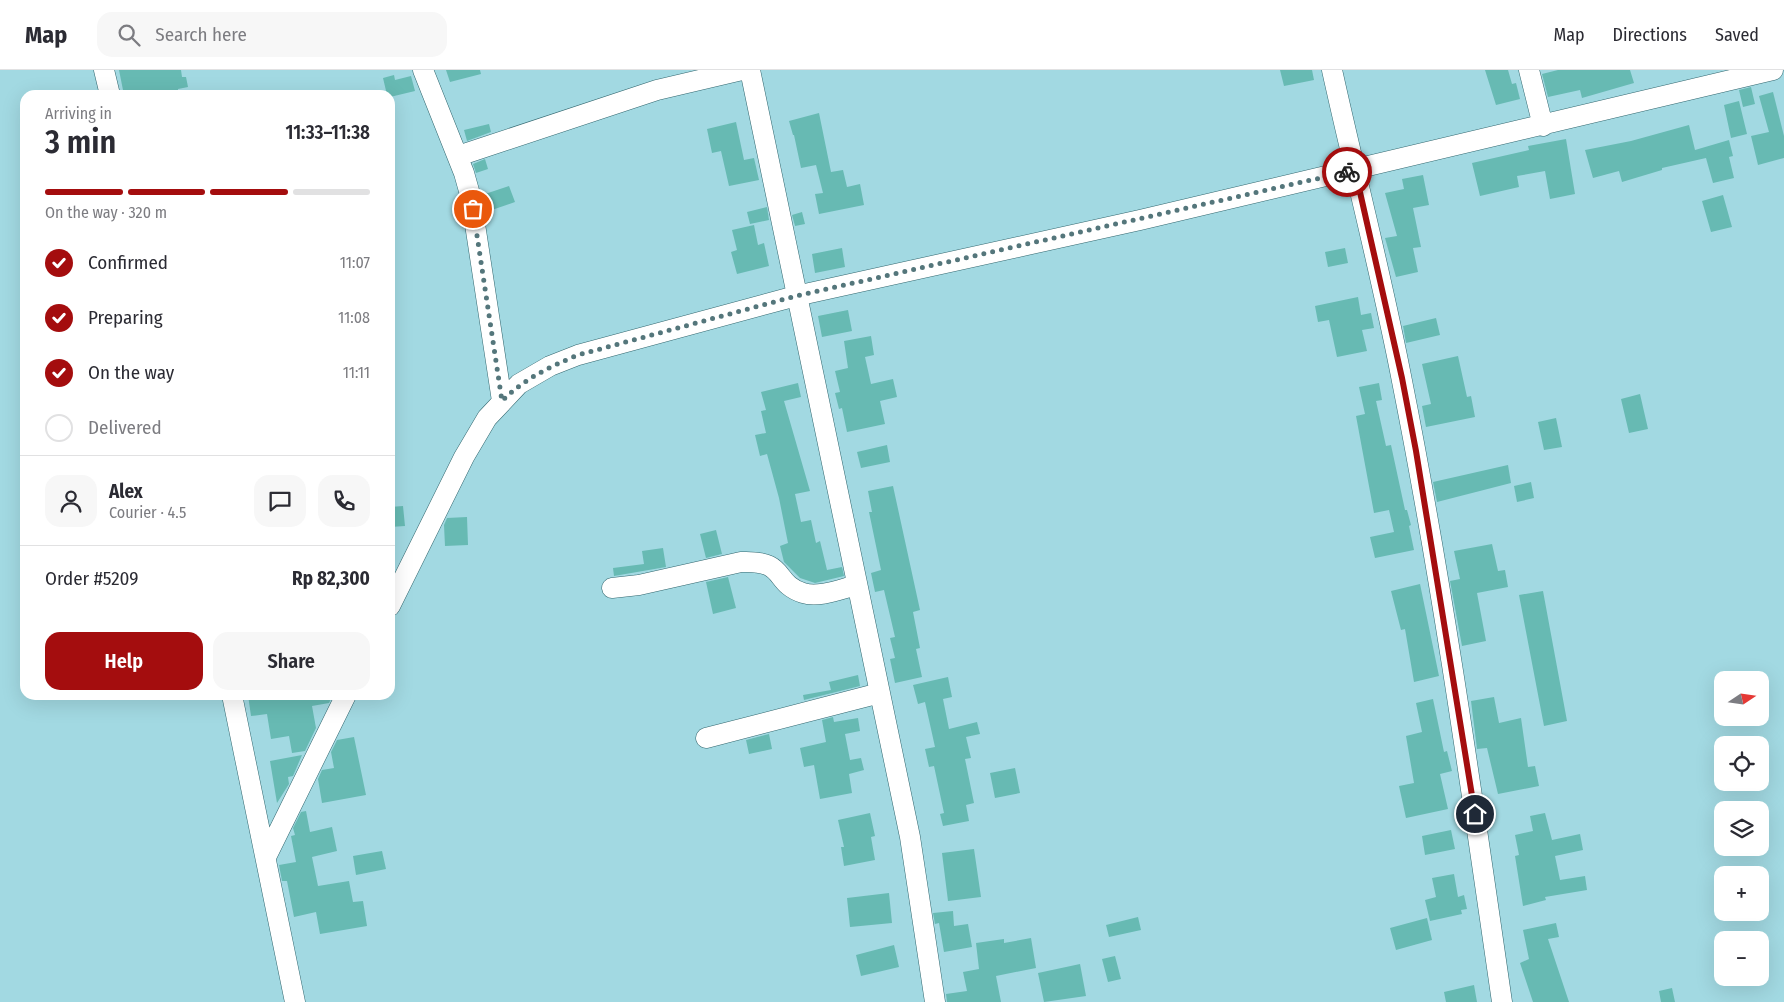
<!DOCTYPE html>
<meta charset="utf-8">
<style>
:root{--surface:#fff;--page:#f7f7f7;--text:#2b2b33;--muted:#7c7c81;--line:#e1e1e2;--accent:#a40d0e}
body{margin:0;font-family:"Fira Sans Condensed",sans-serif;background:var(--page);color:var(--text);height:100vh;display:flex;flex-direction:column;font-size:19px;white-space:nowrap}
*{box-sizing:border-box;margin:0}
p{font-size:16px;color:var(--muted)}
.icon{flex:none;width:28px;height:28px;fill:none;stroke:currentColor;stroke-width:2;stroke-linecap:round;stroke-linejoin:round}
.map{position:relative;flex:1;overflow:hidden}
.panel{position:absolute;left:20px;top:20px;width:375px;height:610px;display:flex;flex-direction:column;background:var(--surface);border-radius:15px;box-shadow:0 5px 20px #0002}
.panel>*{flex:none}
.needle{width:32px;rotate:77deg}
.fabs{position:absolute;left:1714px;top:601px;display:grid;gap:10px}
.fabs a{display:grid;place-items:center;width:55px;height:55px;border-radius:10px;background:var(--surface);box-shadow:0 5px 20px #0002;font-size:25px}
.pin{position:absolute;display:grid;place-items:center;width:42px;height:42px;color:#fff;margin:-21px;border:2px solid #fff;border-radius:50%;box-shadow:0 1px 5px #0007}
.courier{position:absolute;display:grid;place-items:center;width:50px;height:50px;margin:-25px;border:4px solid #a40d0e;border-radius:50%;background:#fff;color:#222;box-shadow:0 1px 6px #0007}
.head em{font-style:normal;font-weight:600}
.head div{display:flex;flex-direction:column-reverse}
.head{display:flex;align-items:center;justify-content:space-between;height:85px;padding:0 25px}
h1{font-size:32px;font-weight:600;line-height:38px}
.bar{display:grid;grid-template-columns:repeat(4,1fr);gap:8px 5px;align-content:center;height:60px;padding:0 25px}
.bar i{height:6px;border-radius:4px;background:var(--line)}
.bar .current{background:var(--accent)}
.bar p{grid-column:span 4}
.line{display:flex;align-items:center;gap:12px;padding:0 25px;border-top:1px solid var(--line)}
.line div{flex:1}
.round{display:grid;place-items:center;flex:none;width:52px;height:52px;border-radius:15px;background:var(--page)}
ol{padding:0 25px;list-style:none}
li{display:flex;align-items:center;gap:15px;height:55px}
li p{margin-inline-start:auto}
li .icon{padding:5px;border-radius:50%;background:var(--accent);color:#fff;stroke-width:4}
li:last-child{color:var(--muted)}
li i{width:28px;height:28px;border:2px solid var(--line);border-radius:50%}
.action{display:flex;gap:10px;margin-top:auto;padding:10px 25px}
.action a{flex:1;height:58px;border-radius:15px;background:var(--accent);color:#fff;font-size:20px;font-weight:600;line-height:58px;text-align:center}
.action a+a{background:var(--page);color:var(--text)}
header{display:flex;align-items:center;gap:30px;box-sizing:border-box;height:70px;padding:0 25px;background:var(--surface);border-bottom:1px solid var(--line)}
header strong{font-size:24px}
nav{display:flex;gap:28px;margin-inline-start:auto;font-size:18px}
.search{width:350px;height:45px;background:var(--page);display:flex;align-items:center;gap:12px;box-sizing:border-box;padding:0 18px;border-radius:15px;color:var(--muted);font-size:19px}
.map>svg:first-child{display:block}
</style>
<header>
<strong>Map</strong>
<div class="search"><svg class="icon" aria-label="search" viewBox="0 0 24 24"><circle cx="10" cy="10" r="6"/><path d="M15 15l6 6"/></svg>Search here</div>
<nav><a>Map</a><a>Directions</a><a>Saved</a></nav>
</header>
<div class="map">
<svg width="1784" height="932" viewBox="0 0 1784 932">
<rect width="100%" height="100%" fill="#a2d9e2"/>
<path fill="#67bab3" d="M119 0H181L182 7H186L188 17 178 19V25H124Z
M446 0H480L481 4 450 12Z
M1280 0H1312L1314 10 1284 16Z
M1485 0H1508L1512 14 1516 13 1520 29 1496 35Z
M1558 0H1630L1634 13 1582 28 1580 20 1548 27 1542 4Z
M394 5 395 10 411 6 415 21 390 27 387 25 383 8Z
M1751 17 1755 34 1743 37 1739 20Z
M1773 22 1784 66V88L1758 95 1751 66 1769 62 1759 26Z
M1739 31 1747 64 1731 68 1724 35Z
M819 43 831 102 843 100 847 117 860 114 864 135 819 144 815 124 823 123 816 95 801 98 794 65H793L789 51Z
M736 52 744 90 754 88 759 110 729 116 721 81 712 83 707 59Z
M489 54 491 62 467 71 464 60Z
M1689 55 1695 80 1729 70 1733 86 1729 87 1734 108 1713 113 1706 88 1662 98V100L1622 112 1619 101 1593 108 1585 80 1631 71Z
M1566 69 1575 124 1550 129 1545 101 1517 106 1519 117 1480 126 1472 93 1529 80 1528 76Z
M485 89 488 99 476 103 473 94Z
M1423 105 1429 135 1413 138 1421 177 1413 178 1418 202 1396 207 1385 168 1397 166 1385 123 1404 119 1402 109Z
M509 116 515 132 486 142 482 125Z
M1723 125 1732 157 1711 162 1702 131Z
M767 137 769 150 750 154 747 142Z
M802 142 805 154 795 156 792 145Z
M754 155 758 175 764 173 769 196 737 204 731 182 737 180 732 160Z
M842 178 845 197 815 203 812 184Z
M1345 178 1348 193 1328 197 1325 182Z
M1358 227 1361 245 1371 243 1374 258 1362 260 1367 281 1337 287 1329 250 1318 252 1315 236Z
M848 240 852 261 822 267 818 246Z
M1436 248 1440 265 1406 273 1403 256Z
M871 266 874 285 865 287 871 314 893 309 897 327 880 331 885 354 847 362 842 338 839 339 835 323 840 322 835 301 848 298 844 271Z
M1458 286 1467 327 1471 326 1475 347 1426 357 1422 336 1431 334 1422 294Z
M798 313 801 327 784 331 810 421 795 424 801 452 811 450 816 473 820 471 827 500 842 497 844 506 815 513 800 508 784 492 780 476 788 473 779 428 767 384 760 386 755 365 766 363 761 341 766 340 761 322Z
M1379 313 1382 330 1376 331 1386 376 1391 375 1405 440H1407L1411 455 1409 456 1414 480 1375 488 1370 467 1394 462 1389 440 1374 443 1356 346 1365 344 1359 317Z
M1640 324 1648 359 1629 363 1621 329Z
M1556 348 1562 377 1544 380 1538 352Z
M887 375 890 392 861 398 857 382Z
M1508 395 1511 413 1437 432 1433 412Z
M1531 412 1534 428 1517 432 1514 416Z
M893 416 920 540 913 542 920 578 916 579 922 607 895 613 890 589 895 588 890 568 895 567 884 520 875 522 871 503 881 500 869 442H872L868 421Z
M403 436 405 456 390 457V437Z
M467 447 468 475 445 476 444 455 447 448Z
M716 460 722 484 706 488 700 464Z
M1492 474 1498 501 1505 500 1508 517 1477 523 1486 571 1462 576 1450 511 1460 509 1454 481Z
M663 478 666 497 614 506 613 498 644 494 642 481Z
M728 507 736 538 713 544 706 512Z
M1420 514 1439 606 1414 612 1405 559 1401 560 1391 521Z
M1543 521 1567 651 1544 656 1519 525Z
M858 605 860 616 804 630 803 625 831 620 829 612Z
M948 607 952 627 943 629 949 659 977 652 980 664 966 667 971 688 965 689 974 733 966 735 969 751 943 756 940 744 944 743 934 696 929 697 925 679 935 677 925 632 918 634 913 615Z
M248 625H333L329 633 312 636 316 658 305 681 292 683 289 666 271 669 267 644 251 646Z
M1494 627 1499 653 1521 648 1528 697 1535 696 1539 716 1498 724 1487 678 1477 679 1471 631Z
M1433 629 1444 682 1447 681 1452 701 1440 704 1448 739 1406 748 1399 716 1414 713 1406 666 1422 662 1416 633Z
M833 647 834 652 858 648 860 661 845 664 850 690 861 688 864 700 849 704 852 723 820 729 814 695 804 697 800 678 826 672 822 650Z
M769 664 772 679 749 684 746 670Z
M354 667 366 725 322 733 318 709 322 700 334 698 331 682 337 670Z
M302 685 293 706 288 707 289 714 277 733 270 691Z
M1015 698 1020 723 995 728 990 703Z
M306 741 310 762 332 757 337 781 312 787 318 816 349 811 353 832 363 831 367 856 320 864 316 842 294 847 287 811H282L279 795 296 792 291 766 295 765 293 758 301 742Z
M870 743 875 766 871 767 875 790 844 796 841 777H844L838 750Z
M1545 743 1552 770 1580 764 1583 780 1555 786 1560 810 1585 806 1587 820 1545 827 1546 830 1523 836 1515 786 1519 785 1515 765 1533 761 1530 746Z
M1451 760 1455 779 1425 785 1422 766Z
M974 779 981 827 948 831 942 783Z
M382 781 386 799 356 805 353 786Z
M1454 804 1458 827 1464 825 1467 839 1461 840 1462 844 1430 851 1425 830 1436 827 1432 808Z
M889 823 892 853 850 857 847 828Z
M953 841 954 856 968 854 972 877 944 882 939 853 935 854 933 843Z
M1138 847 1141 860 1109 867 1106 855Z
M1427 848 1432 870 1396 880 1390 858Z
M1556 853 1559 867 1548 869 1569 932H1533L1520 893 1529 889 1523 860Z
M1031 868 1036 898 996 906 1001 932H947L946 924 967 921 963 902 979 899 976 873 1004 869V873Z
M894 875 899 897 861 906 856 885Z
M1115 886 1121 909 1108 912 1102 889Z
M1080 894 1086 926 1044 932 1038 903Z
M1474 915 1477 932H1446L1444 922Z
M1672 918 1675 932H1661L1659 921Z"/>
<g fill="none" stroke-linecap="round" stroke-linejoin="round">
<g stroke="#31666e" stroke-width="21">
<path id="minor" d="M104 0 110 25
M423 0 464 103 471 128 502 331
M750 0 910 767 935 932
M1332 0C1355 104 1382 207 1402 311 1443 517 1472 725 1502 932
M1529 0 1543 56
M458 86 657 20 742 0
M612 518 639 515 741 492C788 490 772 513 803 523 819 528 841 519 857 515
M390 536 464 387 487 348 519 314 550 296 578 285 796 226 1140 150 1773 0
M232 625 295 932
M706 668 880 623
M266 787 346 625"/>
</g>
<use href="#minor" stroke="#fff" stroke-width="20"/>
</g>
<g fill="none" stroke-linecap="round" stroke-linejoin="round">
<path stroke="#54767b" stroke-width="5" stroke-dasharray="0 9" d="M473 139 502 331C524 309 549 297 578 285L796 226 1347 102"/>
<path stroke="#a40d0e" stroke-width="6" d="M1347 102 1355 100 1402 308 1416 381 1475 744"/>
</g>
</svg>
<div class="fabs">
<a><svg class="needle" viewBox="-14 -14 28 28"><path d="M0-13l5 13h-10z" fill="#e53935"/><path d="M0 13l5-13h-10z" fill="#7c7c81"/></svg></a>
<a><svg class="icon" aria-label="locate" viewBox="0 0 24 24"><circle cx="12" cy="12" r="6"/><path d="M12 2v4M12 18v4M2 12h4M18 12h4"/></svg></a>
<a><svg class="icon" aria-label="layers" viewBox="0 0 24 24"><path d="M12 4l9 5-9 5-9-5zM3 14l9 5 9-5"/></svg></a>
<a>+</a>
<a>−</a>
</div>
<div class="pin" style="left:473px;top:139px;background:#ea580c"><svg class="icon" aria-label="bag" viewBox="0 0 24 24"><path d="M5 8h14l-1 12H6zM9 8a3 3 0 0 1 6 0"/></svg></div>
<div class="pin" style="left:1475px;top:744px;background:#1f2937"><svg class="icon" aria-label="home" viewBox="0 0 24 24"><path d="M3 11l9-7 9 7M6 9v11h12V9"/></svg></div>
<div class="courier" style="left:1347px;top:102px"><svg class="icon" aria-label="bike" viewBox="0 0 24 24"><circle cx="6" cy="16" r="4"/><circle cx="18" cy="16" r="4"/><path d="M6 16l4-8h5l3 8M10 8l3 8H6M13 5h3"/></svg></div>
<section class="panel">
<div class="head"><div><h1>3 min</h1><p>Arriving in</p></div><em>11:33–11:38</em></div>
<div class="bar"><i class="current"></i><i class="current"></i><i class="current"></i><i></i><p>On the way · 320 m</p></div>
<ol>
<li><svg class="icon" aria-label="check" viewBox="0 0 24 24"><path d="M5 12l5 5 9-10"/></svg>Confirmed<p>11:07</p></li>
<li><svg class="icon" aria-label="check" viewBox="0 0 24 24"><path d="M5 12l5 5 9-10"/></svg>Preparing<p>11:08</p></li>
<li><svg class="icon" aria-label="check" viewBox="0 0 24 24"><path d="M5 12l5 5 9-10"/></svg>On the way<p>11:11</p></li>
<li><i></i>Delivered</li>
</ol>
<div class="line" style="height:90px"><a class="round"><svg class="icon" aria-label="person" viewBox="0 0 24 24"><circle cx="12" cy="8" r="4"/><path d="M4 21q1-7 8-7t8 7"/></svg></a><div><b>Alex</b><p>Courier · 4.5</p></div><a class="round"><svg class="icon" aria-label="chat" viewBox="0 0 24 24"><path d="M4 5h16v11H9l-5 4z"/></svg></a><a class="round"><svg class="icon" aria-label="phone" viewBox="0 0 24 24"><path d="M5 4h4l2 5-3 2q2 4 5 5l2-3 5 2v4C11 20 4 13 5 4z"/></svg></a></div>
<div class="line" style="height:65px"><div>Order #5209</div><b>Rp 82,300</b></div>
<div class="action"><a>Help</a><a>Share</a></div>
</section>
</div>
